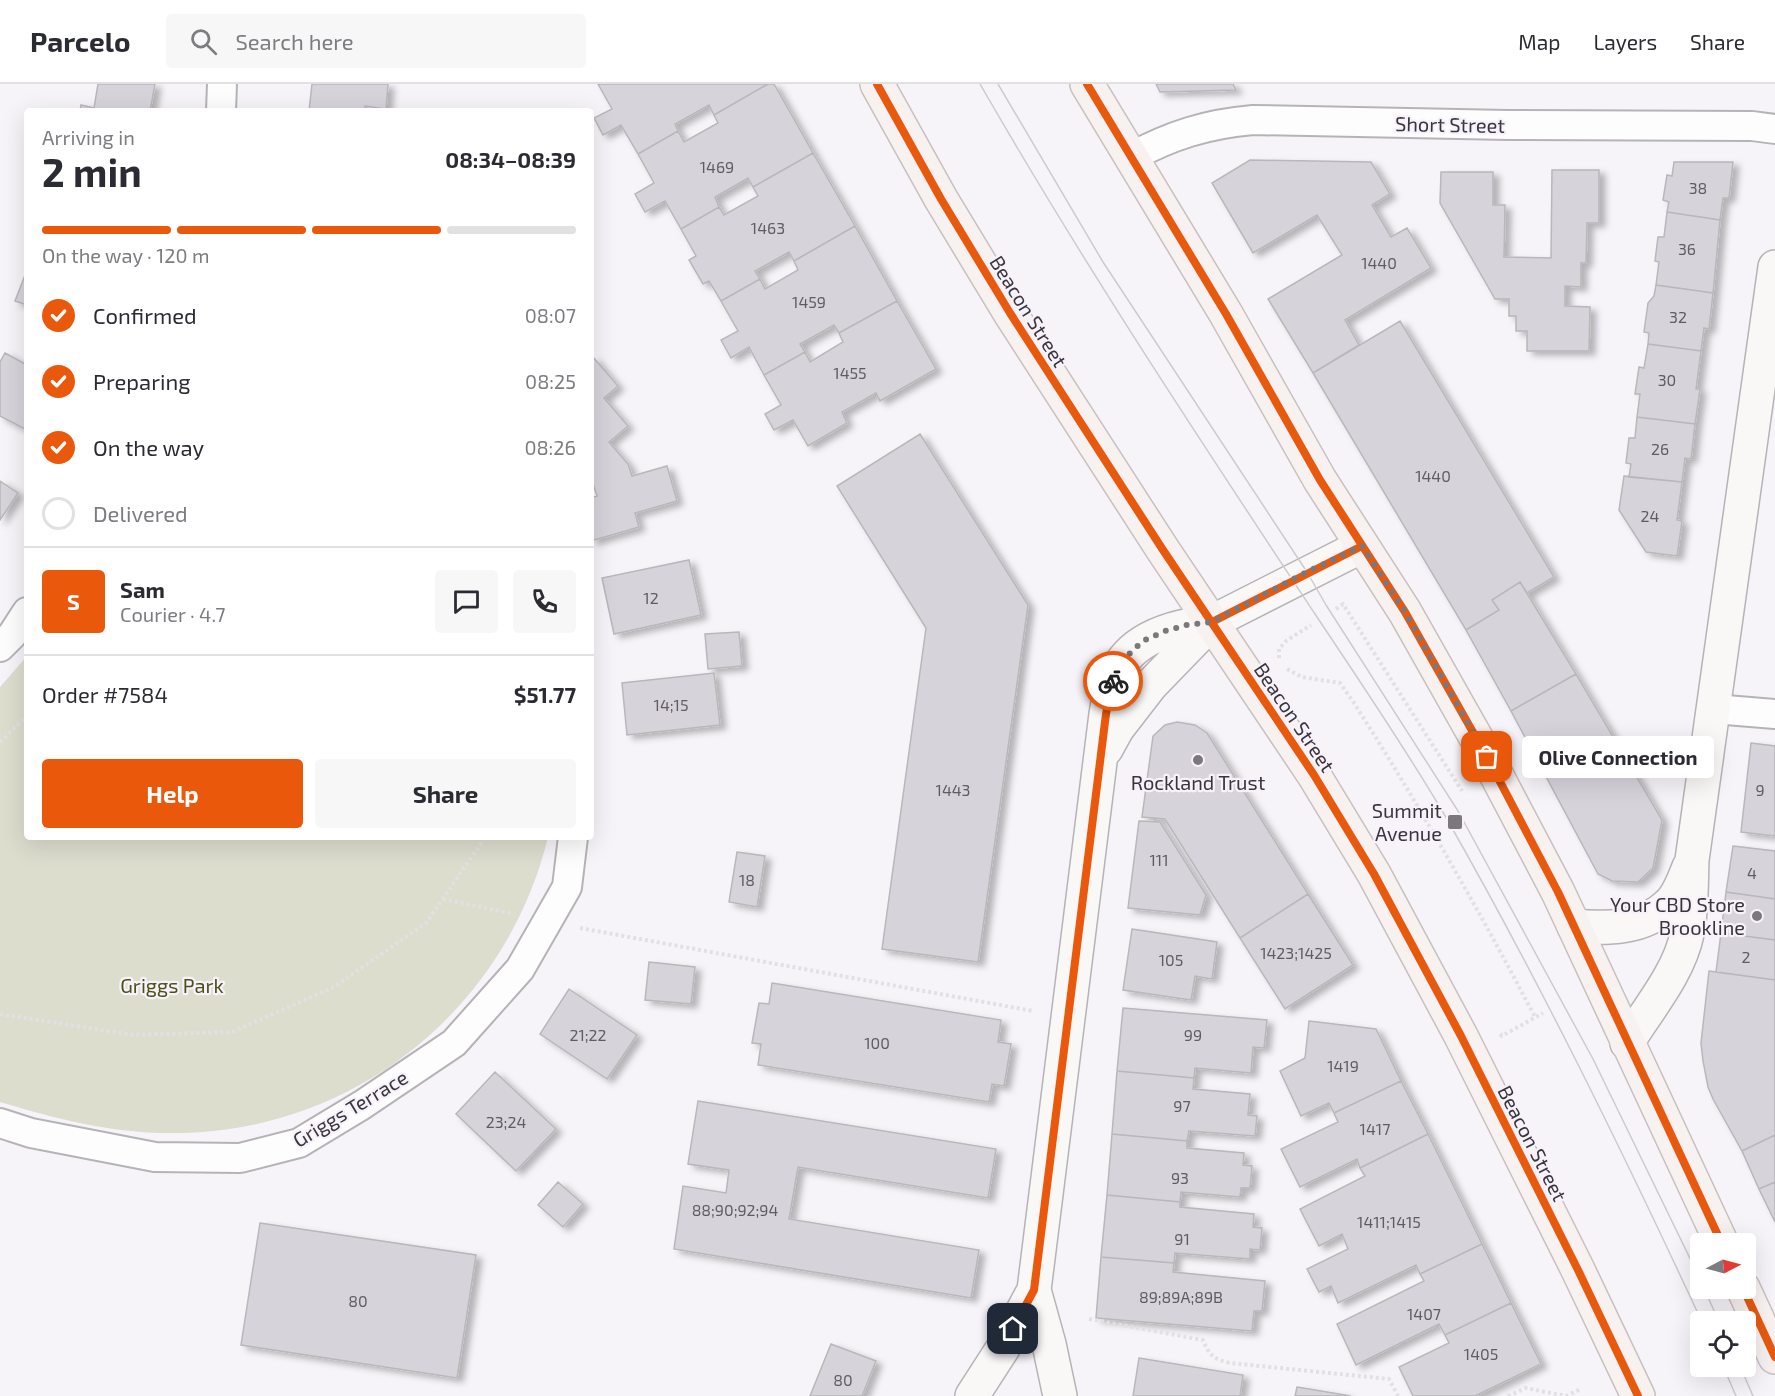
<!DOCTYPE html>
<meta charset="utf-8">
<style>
:root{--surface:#fff;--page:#f7f7f7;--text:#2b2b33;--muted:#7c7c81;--line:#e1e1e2;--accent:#ea580c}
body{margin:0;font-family:"Exo 2",sans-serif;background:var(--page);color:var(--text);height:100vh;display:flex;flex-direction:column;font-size:22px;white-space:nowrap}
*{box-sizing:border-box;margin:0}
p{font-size:20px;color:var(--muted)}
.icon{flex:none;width:33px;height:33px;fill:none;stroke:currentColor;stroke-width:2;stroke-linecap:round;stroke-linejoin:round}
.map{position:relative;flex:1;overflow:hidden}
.details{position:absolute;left:24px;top:24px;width:570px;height:732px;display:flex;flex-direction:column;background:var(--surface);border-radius:6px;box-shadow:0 6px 24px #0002}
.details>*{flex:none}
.needle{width:39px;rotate:84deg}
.tools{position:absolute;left:1690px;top:1149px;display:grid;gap:12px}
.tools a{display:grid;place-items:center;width:66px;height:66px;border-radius:6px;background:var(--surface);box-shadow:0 6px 24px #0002;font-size:30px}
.pin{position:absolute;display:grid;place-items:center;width:51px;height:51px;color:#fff;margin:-26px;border-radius:12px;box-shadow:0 3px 9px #0006}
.courier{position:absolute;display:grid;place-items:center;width:60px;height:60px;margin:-30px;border:4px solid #ea580c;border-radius:50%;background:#fff;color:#222;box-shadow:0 2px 8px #0007}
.bubble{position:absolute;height:42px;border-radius:6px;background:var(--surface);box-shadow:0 6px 24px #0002;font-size:20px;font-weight:700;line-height:42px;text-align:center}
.summary em{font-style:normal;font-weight:700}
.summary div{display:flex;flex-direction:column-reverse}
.summary{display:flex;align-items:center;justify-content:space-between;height:102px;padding:0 18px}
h1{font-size:39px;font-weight:700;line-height:45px}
.bar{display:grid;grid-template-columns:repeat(4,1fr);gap:9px 6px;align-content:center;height:72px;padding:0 18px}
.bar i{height:8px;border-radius:4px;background:var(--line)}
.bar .current{background:var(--accent)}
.bar p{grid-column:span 4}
.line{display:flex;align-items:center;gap:15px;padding:0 18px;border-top:2px solid var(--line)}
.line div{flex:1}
.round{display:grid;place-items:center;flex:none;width:63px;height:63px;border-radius:6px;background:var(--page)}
ol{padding:0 18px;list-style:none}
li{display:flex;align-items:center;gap:18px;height:66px}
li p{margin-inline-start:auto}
li .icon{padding:6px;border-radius:50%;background:var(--accent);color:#fff;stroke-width:4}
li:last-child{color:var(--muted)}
li i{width:33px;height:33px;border:3px solid var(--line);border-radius:50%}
.primary-button{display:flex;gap:12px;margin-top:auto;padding:12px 18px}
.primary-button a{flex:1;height:69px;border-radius:6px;background:var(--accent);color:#fff;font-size:24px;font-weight:700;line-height:69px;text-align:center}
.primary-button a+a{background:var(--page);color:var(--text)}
header{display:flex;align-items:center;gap:36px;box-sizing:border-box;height:84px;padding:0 30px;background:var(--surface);border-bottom:2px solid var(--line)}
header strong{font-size:28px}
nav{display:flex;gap:33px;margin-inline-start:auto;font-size:21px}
.search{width:420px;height:54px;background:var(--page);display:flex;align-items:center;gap:15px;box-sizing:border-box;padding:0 21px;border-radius:6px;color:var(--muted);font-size:22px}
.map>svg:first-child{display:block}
</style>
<header>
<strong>Parcelo</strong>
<div class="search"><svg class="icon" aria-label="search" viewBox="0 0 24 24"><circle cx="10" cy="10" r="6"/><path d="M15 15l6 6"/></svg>Search here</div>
<nav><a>Map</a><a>Layers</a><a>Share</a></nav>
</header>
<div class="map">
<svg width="1775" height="1312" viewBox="0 0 1775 1312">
<defs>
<filter id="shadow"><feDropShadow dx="6" dy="4" stdDeviation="3" flood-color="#0004"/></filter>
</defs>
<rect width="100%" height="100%" fill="#f7f4f9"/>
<path fill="#ddddce" d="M27 572V753H548C506 926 353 1049 174 1049 115 1050 56 1035 0 1018V603Z"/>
<path fill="#d7d3db" stroke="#b9b7bb" stroke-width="1.5" filter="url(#shadow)" d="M98 0H155L150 27H80L81 21 94 24Z
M312 0H388L386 25 365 22 364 27H309Z
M598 0H768L714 31 709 21 675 40 678 47 638 70 621 41 603 51 594 34 612 25Z
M768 0H774L813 69 753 103 748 94 715 113 719 123 681 145 665 117 645 128 635 110 654 99 638 70 678 47 684 58 718 39 714 31Z
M1156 0H1233L1236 6 1160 8Z
M813 69 855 142 794 177 789 168 755 187 760 195 721 217 709 197 703 200 689 176 696 172 681 145 719 123 724 131 758 112 753 103Z
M1250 76 1371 78 1390 110 1372 121 1391 153 1407 144 1431 184 1345 236 1359 261 1313 289 1268 215 1342 171 1317 131 1253 169 1212 99Z
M1674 78H1733L1729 114H1723L1720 136 1667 128 1669 118 1663 116 1667 91 1672 92Z
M1552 86H1599V139H1587L1586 179H1581V203L1565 202V222L1590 223 1589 267H1527V247H1516V232H1509V215H1495L1440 119 1441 88H1493V121H1505L1504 173 1551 174Z
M1667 128 1720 136 1713 209 1656 201 1659 178 1655 177 1658 153H1664Z
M855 142 897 217 839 249 834 241 800 260 805 268 764 291 749 263 731 274 721 256 738 247 721 217 760 195 765 205 798 186 794 177Z
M27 186V221L15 217Z
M1656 201 1713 209 1709 245 1704 244 1701 267 1648 260 1649 249 1644 248 1648 219 1654 212Z
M897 217 936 285 880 317 876 309 842 328 847 339 808 362 793 336 774 346 765 330 781 321 764 291 805 268 810 278 843 258 839 249Z
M1400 237 1554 493 1527 509 1520 498 1492 516 1499 526 1466 546 1313 289Z
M1648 260 1701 267 1696 305H1700L1695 340 1637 333 1640 310H1635L1639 283 1644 284Z
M5 269 27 281V346L0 332V278Z
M593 273 618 302 604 314 628 342 609 358 628 380 632 392 667 382 677 417 635 429 639 443 591 457V414L597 412 591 394V275Z
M1637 333 1695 340 1691 375 1685 374 1682 398 1629 393 1631 380 1626 379 1629 354H1635Z
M920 350 1028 521 978 878 882 865 926 544 837 402Z
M1624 392 1682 398 1677 436 1682 437 1677 472 1646 468 1619 426Z
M0 397 18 409 0 436Z
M689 476 701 531 614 550 602 494Z
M1520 498 1576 590 1511 627 1466 546 1499 526 1492 516Z
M739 548 742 582 708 585 705 550Z
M714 589 720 641 627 651 622 599Z
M1576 590 1662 736 1653 784 1638 798 1612 797 1598 790 1511 627Z
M1177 638 1195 641 1207 649 1308 810 1240 854 1165 735 1142 733 1153 652 1165 641Z
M1751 659 1775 662V752L1741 748Z
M1139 737 1160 738 1206 811 1200 831 1128 824Z
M1733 762 1775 767V815L1726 808Z
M737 768 765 772 757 823 729 818Z
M1726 808 1775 815V856L1721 849Z
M1308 810 1353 881 1285 925 1240 854Z
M1132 845 1217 858 1212 895 1195 892 1191 916 1123 906Z
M1721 849 1775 856V896L1716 888Z
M649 878 695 883 691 920 645 916Z
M1709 887 1775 896V1051L1742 1067 1713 1015 1708 1003 1703 977 1701 959Z
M772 899 1001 936 998 958 1011 960 1004 1002 992 1000 989 1018 758 981 761 960 752 959 759 919 769 920Z
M569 905 637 951 607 995 540 950Z
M1123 924 1267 936 1264 964 1253 963 1251 989 1195 984 1194 994 1117 987Z
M1309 937 1376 945 1401 997 1334 1029 1329 1019 1301 1032 1280 987 1305 974Z
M1117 987 1194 994 1193 1005 1250 1010 1248 1031 1257 1032 1255 1052 1189 1047 1187 1057 1112 1050Z
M495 988 556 1045 516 1087 456 1030Z
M1401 997 1428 1050 1360 1084 1357 1075 1300 1103 1281 1065 1338 1038 1334 1029Z
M698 1017 996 1065 988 1114 798 1083 789 1135 979 1166 971 1214 674 1165 683 1102 726 1109 729 1086 688 1080Z
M1112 1050 1187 1057V1064L1244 1069 1243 1081 1252 1082 1250 1104H1241L1240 1113 1181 1108 1180 1118 1107 1111Z
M1428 1050 1482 1160 1420 1190 1416 1181 1338 1219 1331 1202 1319 1208 1307 1185 1348 1165 1342 1150 1319 1162 1300 1125 1365 1092 1360 1084Z
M1775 1051V1098L1759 1105 1742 1067Z
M558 1098 583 1120 563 1143 538 1121Z
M1775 1098V1138L1759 1105Z
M1107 1111 1180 1118V1123L1254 1130 1253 1143 1262 1144 1260 1166 1250 1165V1175L1175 1169 1174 1179 1101 1173Z
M260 1139 476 1171 457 1294 241 1261Z
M1482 1160 1511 1219 1445 1251 1439 1240 1356 1281 1337 1240 1424 1197 1420 1190Z
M1101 1173 1174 1179 1173 1188 1265 1197 1262 1227H1254L1252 1247 1096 1234Z
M1511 1219 1541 1280 1475 1312H1413L1399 1283 1449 1259 1445 1251Z
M831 1260 876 1277 862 1312H810Z
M1139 1274 1243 1291 1240 1312H1133Z
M1297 1303 1351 1312H1295Z"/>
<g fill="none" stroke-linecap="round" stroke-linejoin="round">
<g stroke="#b6b3b7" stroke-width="32">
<path id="street" d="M221 27 222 0
M1131 73C1172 51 1207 40 1253 36L1508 41 1752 42 1775 45
M0 563 12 551 27 528
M1714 625 1775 630
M0 1039 31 1049 155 1073 240 1074 299 1059 362 1021 454 959 520 885 547 838 567 803 573 753"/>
</g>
<g stroke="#b6b3b7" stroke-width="36">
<path id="secondary" d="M1106 665 1117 645 1151 601 1212 538 1362 462
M1574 842C1606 845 1644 845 1669 820 1679 811 1684 795 1689 783
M1627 959C1648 925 1679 889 1687 850 1692 826 1691 800 1692 776L1775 183
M972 1312 1003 1264 1034 1206
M1060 1312 1049 1260 1034 1206 1106 630C1108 619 1110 608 1113 597 1126 554 1173 542 1212 538"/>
</g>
<g stroke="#c9bfbe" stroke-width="36">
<path id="primary" d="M877 0 941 115 1010 229 1163 466 1314 691 1374 790 1461 952 1578 1186 1638 1312
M1087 0 1226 230 1320 396 1405 528 1487 673 1558 808 1722 1160
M1743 1204 1775 1273"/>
</g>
<path stroke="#e1e0e2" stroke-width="4" stroke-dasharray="3 3" stroke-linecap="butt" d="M1336 525 1343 520 1462 707
M1279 574V565L1286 557 1311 541
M1287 585 1302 593 1340 599 1354 619C1419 721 1479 826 1535 933
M0 658 27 632
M443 815 514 830
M580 844 1033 927
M0 930 133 951 232 948 334 903 426 839 480 761 483 753
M1500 950 1502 952 1543 929
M1089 1235 1203 1256C1210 1272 1213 1275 1230 1279L1389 1295 1398 1312
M1508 1312 1526 1304 1566 1312 1581 1305"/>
<use href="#street" stroke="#fefdfe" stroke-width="28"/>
<use href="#secondary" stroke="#faf7f7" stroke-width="33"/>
<use href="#primary" stroke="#f7f1f0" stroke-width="33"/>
<path stroke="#cccbcc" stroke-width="1.5" d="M980 0C1084 181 1200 356 1315 530 1359 596 1404 662 1444 730 1538 894 1622 1066 1702 1238
M998 0 1103 178 1307 488 1326 521 1458 727 1593 975 1701 1197
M1704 1204 1719 1238
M1723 1282 1736 1312
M1740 1282 1753 1312"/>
<g stroke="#f7f1fc" stroke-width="11">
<path id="cycleway" d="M877 0 941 115 1010 229 1163 466 1314 691 1374 790 1461 952 1578 1186 1638 1312
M1087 0 1226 230 1320 396 1405 528 1487 673 1558 808 1722 1160
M1212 538 1362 462
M1743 1204 1775 1273"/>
</g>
<use href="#cycleway" stroke="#e8590c" stroke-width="8"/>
</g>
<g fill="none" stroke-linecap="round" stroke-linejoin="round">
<path stroke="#7b787d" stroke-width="6" stroke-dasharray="0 10.8" d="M1113 597 1126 573 1143 557 1165 547 1187 541 1212 538 1307 488 1362 462 1405 528 1487 673"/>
<path stroke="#ea580c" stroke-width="8" d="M1013 1245 1034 1206 1106 630 1113 597"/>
</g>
<g fill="#7b787d" stroke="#f7f1fc" stroke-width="2">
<circle cx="1198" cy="676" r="6"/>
<rect x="1447" y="730" width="16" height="16" rx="3"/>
<circle cx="1757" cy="832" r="6"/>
</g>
<g text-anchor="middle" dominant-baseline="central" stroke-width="4.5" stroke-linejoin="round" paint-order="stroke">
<g font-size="16" fill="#605d62">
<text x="717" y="82">1469</text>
<text x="1698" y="103">38</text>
<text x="768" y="143">1463</text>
<text x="1687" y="164">36</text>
<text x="1379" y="178">1440</text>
<text x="809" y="217">1459</text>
<text x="1678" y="232">32</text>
<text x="850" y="288">1455</text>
<text x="1667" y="295">30</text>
<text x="1660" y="364">26</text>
<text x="1433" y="391">1440</text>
<text x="1650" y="431">24</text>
<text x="651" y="513">12</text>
<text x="671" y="620">14;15</text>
<text x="953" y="705">1443</text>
<text x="1760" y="705">9</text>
<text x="1159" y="775">111</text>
<text x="1752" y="788">4</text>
<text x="747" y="795">18</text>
<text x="1296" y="868">1423;1425</text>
<text x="1746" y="872">2</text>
<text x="1171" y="875">105</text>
<text x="588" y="950">21;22</text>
<text x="1193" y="950">99</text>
<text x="877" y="958">100</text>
<text x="1343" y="981">1419</text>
<text x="1182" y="1021">97</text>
<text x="506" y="1037">23;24</text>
<text x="1375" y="1044">1417</text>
<text x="1180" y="1093">93</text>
<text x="735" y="1125">88;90;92;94</text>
<text x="1389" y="1137">1411;1415</text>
<text x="1182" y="1154">91</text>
<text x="1181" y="1212">89;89A;89B</text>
<text x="358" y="1216">80</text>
<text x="1424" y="1229">1407</text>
<text x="1481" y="1269">1405</text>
<text x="843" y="1295">80</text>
</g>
<g font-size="20" fill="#38363a" stroke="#f7f1fc">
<text transform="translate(1450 40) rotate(1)">Short Street</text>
<text transform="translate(1029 227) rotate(58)">Beacon Street</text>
<text transform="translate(1295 633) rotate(56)">Beacon Street</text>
<text transform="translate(350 1024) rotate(-31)">Griggs Terrace</text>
<text transform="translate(1533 1059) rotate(63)">Beacon Street</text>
</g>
<g font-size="20" fill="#38363a" stroke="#f7f1fc" text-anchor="end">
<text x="1198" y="698" text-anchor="middle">Rockland Trust</text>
<text x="1442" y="726">Summit<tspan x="1442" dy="23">Avenue</tspan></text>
<text x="1745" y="820">Your CBD Store<tspan x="1745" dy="23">Brookline</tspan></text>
</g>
<g font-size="20" fill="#4d5014" stroke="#f7f1fc">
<text x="172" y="901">Griggs Park</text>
</g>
</g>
</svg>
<div class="tools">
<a><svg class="needle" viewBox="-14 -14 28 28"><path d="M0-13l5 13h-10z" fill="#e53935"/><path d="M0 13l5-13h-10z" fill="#7c7c81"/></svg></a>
<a><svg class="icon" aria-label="locate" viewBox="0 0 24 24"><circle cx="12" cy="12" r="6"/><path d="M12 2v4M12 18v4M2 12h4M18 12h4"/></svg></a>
</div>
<div class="pin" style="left:1487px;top:673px;background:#ea580c"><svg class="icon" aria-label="bag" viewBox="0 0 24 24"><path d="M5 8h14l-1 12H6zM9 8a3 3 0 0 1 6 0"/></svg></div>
<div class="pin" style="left:1013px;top:1245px;background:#1f2937"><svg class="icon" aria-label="home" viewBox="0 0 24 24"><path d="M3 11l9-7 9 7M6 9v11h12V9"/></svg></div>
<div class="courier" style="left:1113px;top:597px"><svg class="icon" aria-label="bike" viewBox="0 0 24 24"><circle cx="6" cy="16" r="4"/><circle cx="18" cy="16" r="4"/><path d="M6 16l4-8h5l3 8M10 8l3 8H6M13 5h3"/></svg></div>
<div class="bubble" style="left:1522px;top:652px;width:192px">Olive Connection</div>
<section class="details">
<div class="summary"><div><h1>2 min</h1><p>Arriving in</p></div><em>08:34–08:39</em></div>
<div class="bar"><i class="current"></i><i class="current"></i><i class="current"></i><i></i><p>On the way · 120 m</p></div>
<ol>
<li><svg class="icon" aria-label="check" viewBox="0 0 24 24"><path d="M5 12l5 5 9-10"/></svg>Confirmed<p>08:07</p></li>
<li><svg class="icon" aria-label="check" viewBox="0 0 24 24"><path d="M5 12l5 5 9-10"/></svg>Preparing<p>08:25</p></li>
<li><svg class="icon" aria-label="check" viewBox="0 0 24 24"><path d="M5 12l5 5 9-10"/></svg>On the way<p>08:26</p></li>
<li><i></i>Delivered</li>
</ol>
<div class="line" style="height:108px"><b class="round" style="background:var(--accent);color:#fff">S</b><div><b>Sam</b><p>Courier · 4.7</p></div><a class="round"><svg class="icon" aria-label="chat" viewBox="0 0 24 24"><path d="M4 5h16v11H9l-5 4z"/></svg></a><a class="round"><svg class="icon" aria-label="phone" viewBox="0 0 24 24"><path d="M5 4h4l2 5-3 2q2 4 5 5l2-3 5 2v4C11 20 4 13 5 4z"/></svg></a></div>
<div class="line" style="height:78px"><div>Order #7584</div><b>$51.77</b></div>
<div class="primary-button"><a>Help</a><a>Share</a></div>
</section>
</div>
